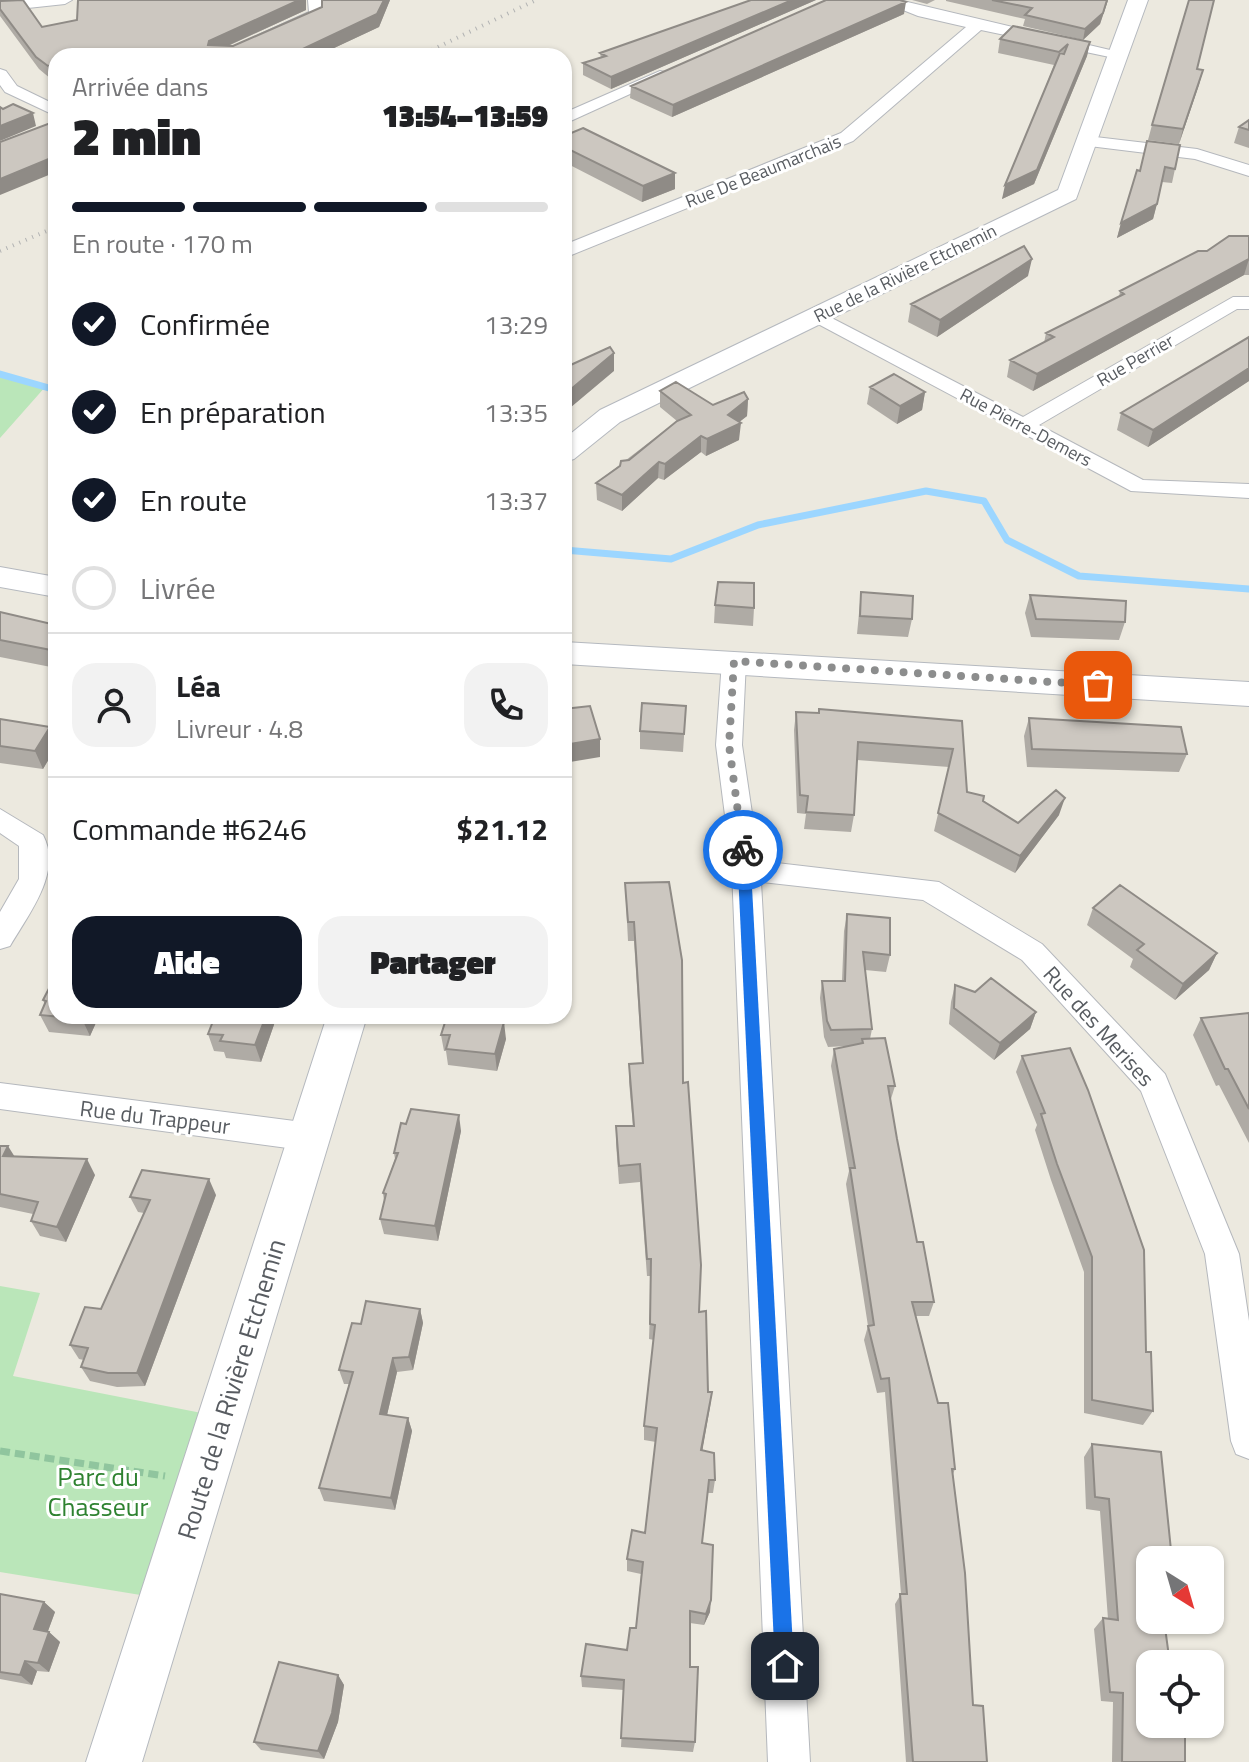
<!DOCTYPE html>
<html lang="fr">
<meta charset="utf-8">
<style>
:root{--surface:#fff;--page:#f2f2f2;--text:#202124;--muted:#757577;--line:#e0e0e0;--accent:#111827}
body{margin:0;font-family:"Titillium Web",sans-serif;background:var(--page);color:var(--text);height:100vh;display:flex;flex-direction:column;font-size:30px;white-space:nowrap}
*{box-sizing:border-box;margin:0}
p{font-size:26px;color:var(--muted)}
.icon{flex:none;width:44px;height:44px;fill:none;stroke:currentColor;stroke-width:2;stroke-linecap:round;stroke-linejoin:round}
.map{position:relative;flex:1;overflow:hidden}
.side{position:absolute;left:48px;top:48px;width:524px;height:976px;display:flex;flex-direction:column;background:var(--surface);border-radius:24px;box-shadow:0 2px 6px #0004}
.side>*{flex:none}
.needle{width:52px;rotate:143deg}
.buttons{position:absolute;left:1136px;top:1546px;display:grid;gap:16px}
.buttons a{display:grid;place-items:center;width:88px;height:88px;border-radius:16px;background:var(--surface);box-shadow:0 2px 6px #0004;font-size:40px}
.pin{position:absolute;display:grid;place-items:center;width:68px;height:68px;color:#fff;margin:-34px;border-radius:16px;box-shadow:0 4px 12px #0006}
.courier{position:absolute;display:grid;place-items:center;width:80px;height:80px;margin:-40px;border:6px solid #1a73e8;border-radius:50%;background:#fff;color:#222;box-shadow:0 2px 10px #0007}
.headline em{font-style:normal;font-weight:800}
.headline div{display:flex;flex-direction:column-reverse}
.headline{display:flex;align-items:center;justify-content:space-between;height:136px;padding:0 24px}
h1{font-size:52px;font-weight:800;line-height:60px}
.bar{display:grid;grid-template-columns:repeat(4,1fr);gap:12px 8px;align-content:center;height:96px;padding:0 24px}
.bar i{height:10px;border-radius:6px;background:var(--line)}
.bar .active{background:var(--accent)}
.bar p{grid-column:span 4}
.line{display:flex;align-items:center;gap:20px;padding:0 24px;border-top:2px solid var(--line)}
.line div{flex:1}
.round{display:grid;place-items:center;flex:none;width:84px;height:84px;border-radius:24px;background:var(--page)}
ol{padding:0 24px;list-style:none}
li{display:flex;align-items:center;gap:24px;height:88px}
li p{margin-inline-start:auto}
li .icon{padding:8px;border-radius:50%;background:var(--accent);color:#fff;stroke-width:4}
li:last-child{color:var(--muted)}
li i{width:44px;height:44px;border:4px solid var(--line);border-radius:50%}
.primary-button{display:flex;gap:16px;margin-top:auto;padding:16px 24px}
.primary-button a{flex:1;height:92px;border-radius:24px;background:var(--accent);color:#fff;font-size:32px;font-weight:800;line-height:92px;text-align:center}
.primary-button a+a{background:var(--page);color:var(--text)}
.map>svg:first-child{display:block}
</style>
<div class="map">
<svg width="1249" height="1762" viewBox="0 0 1249 1762">
<rect width="100%" height="100%" fill="#ece9df"/>
<path fill="#bae6b9" d="M0 374 46 386 0 438Z
M0 1286 40 1293 13 1376 222 1417 165 1599 0 1572Z"/>
<g fill="none" stroke-linecap="round" stroke-linejoin="round">
<path stroke="#9cd6ff" stroke-width="7" d="M0 374 56 390
M564 550 671 559 758 525 926 491 984 501 1007 540 1079 576 1249 589"/>
<g stroke="#b5b8bd" stroke-width="2">
<path id="street" d="M24 0H72L65 4 0 11V3Z
M308 0H322V17L234 56H213L309 12Z
M878 0H899L1127 54 1119 59 981 30 853 141 564 258V245L841 133 966 27 918 16Z
M0 69 6 71 17 86 56 105V116L5 92 0 85Z
M660 71 674 74 564 124V113Z
M1087 136 1197 149 1249 165V176L1195 159 1081 145V137Z
M1233 297H1249V309H1237L1039 425 1143 480 1249 484V498L1131 491 805 317 815 311 822 313 1023 417Z
M734 653 743 655 746 661 742 745 759 861 939 882 1042 944 1165 1074 1239 1254 1249 1321V1459L1236 1454 1231 1441 1205 1254 1141 1091 1022 960 923 900 761 882 810 1762H768L732 870 716 745 722 661 725 655Z
M0 809 43 835C63 872 28 915 10 946L0 949V912L19 879V846L0 833Z
M0 1083 310 1123 321 1127 326 1137 321 1147 310 1151 0 1109Z"/>
</g>
<g stroke="#b5b9bf" stroke-width="2">
<path id="secondary" d="M1128 0H1148L1076 199 620 422 574 459 564 462V439L600 410 1058 190Z
M0 567 56 577V597L0 587Z
M564 642 1249 682V706L564 664Z
M327 1016H367L142 1762H86Z"/>
</g>
<path stroke="#90c59e" stroke-width="7" stroke-dasharray="10 5" stroke-linecap="butt" d="M0 1451 165 1476"/>
<use href="#street" fill="#fff" fill-rule="evenodd"/>
<use href="#secondary" fill="#fff" fill-rule="evenodd"/>
<path stroke="#b1b2b2" stroke-width="4" stroke-dasharray="1 6" stroke-linecap="butt" d="M419 56 536 0
M0 251 56 227"/>
</g>
<path fill="#afaba5" d="M0 0 42 27 306 10 228 46H233L322 7V0H390L379 27 317 56H56V78L51 79 39 69 0 16Z
M751 0H816L611 89 583 75V63L601 58 600 53Z
M912 0H935L927 4Z
M946 0H1108L1100 24 1083 40 1023 26 1025 19 946 1Z
M904 14 672 117 630 98 631 86Z
M1000 39 1090 42 1087 56 1034 184 1002 199 1054 65 998 53Z
M1197 69 1203 70 1179 144 1148 140 1152 125Z
M1249 120V148L1234 143 1239 127Z
M564 136 675 189 642 202 564 162Z
M1147 141 1175 169 1172 183 1162 182 1153 219 1117 238 1121 223 1140 171Z
M1249 236V275H1244L1033 391 1007 377 1010 360 1044 343 1046 333 1119 297 1120 291 1207 251Z
M56 257V273H53L49 260Z
M1028 276 937 337 908 322 911 304Z
M1249 337V381L1148 447 1117 430 1121 413Z
M870 387 925 392 922 410 897 424 867 404Z
M660 391 713 405 748 399 747 416 739 422V440L706 456 701 452 664 480 658 478 622 511 597 500 596 483 677 421 660 407Z
M861 592 912 619 908 637 857 634Z
M1030 595 1125 622 1119 640 1031 637 1025 613Z
M715 605 754 608 753 626 714 623Z
M0 612 56 625V668L0 657Z
M686 706 683 752 640 749V731Z
M796 712 962 721 967 792 1018 823 1059 815 1015 873 934 831 949 767 857 760 854 815 851 832 804 829 806 814 797 813 794 730Z
M1029 718 1187 754 1179 772 1027 767 1024 736Z
M0 719 50 727 56 742V747L43 769 0 763Z
M625 883 683 1083 699 1312 708 1392H712L702 1450 715 1480 713 1493H708L702 1543 710 1612 704 1625 690 1623V1667L695 1742 693 1752 621 1747 624 1690 582 1687 581 1676 627 1650 636 1628 641 1574 627 1571V1559L645 1533 656 1442 644 1440V1426L654 1340 649 1339 651 1276H647L640 1182 619 1184 616 1143V1126H633L629 1082V1064L642 1063 634 941H628Z
M1093 908 1217 953 1209 970 1175 1000 1130 967 1133 959 1087 925Z
M847 914 890 955 886 972 865 970 872 1029 870 1039 895 1086 890 1102 897 1139 917 1242 934 1302 929 1316H916L955 1469 953 1474 973 1705 987 1762H906L895 1604 901 1594 885 1392 877 1393 864 1340 868 1326 846 1184 849 1171 831 1066 834 1049 847 1046 828 1047 824 1037 820 998 822 981H842L844 931Z
M56 975V1016H99L90 1036 49 1032 40 1015 45 1004 43 1000Z
M955 985 1036 1012 1030 1029 994 1060 949 1024 951 1002Z
M1249 1013V1143L1219 1085 1216 1086 1193 1035 1201 1018Z
M277 1016 261 1062 226 1058 224 1052 214 1051 208 1034Z
M447 1016H495L494 1021 506 1039 497 1071 448 1065 446 1051H444L441 1035Z
M1022 1056 1146 1352 1153 1411 1143 1425 1084 1413V1272L1051 1180 1035 1130 1037 1125 1016 1072Z
M461 1131 438 1241 384 1234 380 1219 384 1201 383 1193 395 1159 394 1153Z
M0 1146 14 1156 95 1175 66 1242 40 1236 31 1221 33 1214 0 1207Z
M216 1195 145 1386 117 1387 90 1381 81 1367 84 1360 79 1359 70 1345 101 1309 144 1213 138 1212 130 1197Z
M420 1309 423 1323 413 1370 397 1372 387 1415 408 1418 412 1431 395 1510 324 1501 319 1488 349 1384H344L339 1370 361 1324Z
M1092 1444 1161 1452 1150 1664 1185 1762H1112L1113 1702 1101 1701 1094 1629 1103 1618 1108 1619 1100 1511 1086 1509 1084 1457Z
M0 1594 44 1602 55 1612 48 1631 60 1642 49 1672 37 1671 32 1685 0 1679Z
M338 1675 344 1685 338 1722 324 1759 261 1750 254 1742Z"/>
<path fill="#8f8b86" d="M299 0H306V10L212 53 208 45 209 41Z
M384 0H390L379 27 317 56H288Z
M792 0H816L611 89V77Z
M1107 0H1108L1100 24 1083 40 1085 29Z
M906 2 904 14 672 117 673 105Z
M1090 42 1087 56 1034 184 1002 199 1005 185Z
M53 65 56 78 51 79 48 66Z
M1203 70 1199 85 1179 144 1183 129Z
M33 113 36 126 0 141V126Z
M56 156V172L0 195V179Z
M675 173V189L642 202 643 186Z
M1157 204 1153 219 1117 238 1121 223Z
M1032 259 1028 276 937 337 940 320Z
M1249 259 1244 275 1033 391 1037 374Z
M614 353V371L564 413V395Z
M1249 368V381L1148 447 1153 430Z
M925 392 922 410 897 424 900 406Z
M748 399 747 416 733 427 741 423 739 440 706 456 707 439 728 415Z
M701 436V452L664 480 665 464Z
M659 462 658 478 622 511V495Z
M50 727 56 742V747L43 769 35 751Z
M600 739V757L564 763V745Z
M1065 798 1059 815 1015 873 1020 856Z
M1217 953 1209 970 1175 1000 1183 984Z
M1036 1012 1030 1029 994 1060 1000 1043Z
M84 1016H99L90 1036 82 1019Z
M266 1016H277L261 1062 255 1045Z
M504 1022 506 1039 497 1071 495 1054Z
M459 1115 461 1131 438 1241 435 1226Z
M8 1146 18 1162 3 1156Z
M87 1159 95 1175 66 1242 57 1227Z
M209 1179 216 1195 145 1386 137 1373Z
M420 1309 423 1323 413 1370 409 1357Z
M393 1358 397 1372 384 1428 380 1414Z
M712 1392 710 1407 700 1464 701 1450Z
M408 1418 412 1431 395 1510 391 1498Z
M711 1600 710 1612 704 1625 706 1614Z
M44 1602 55 1612 45 1639 34 1629Z
M49 1632 60 1642 49 1672 38 1663Z
M25 1661 37 1671 32 1685 20 1675Z
M338 1675 344 1685 338 1722 324 1759 318 1751Z"/>
<path fill="#ccc7c0" stroke="#8f8b86" stroke-width="2" d="M23 0 42 27 77 20 78 0H299L209 41 208 45 233 46 322 7V0H384L377 14 288 56H56V66L53 65 48 66 36 57 0 9V1Z
M751 0H792L611 77 583 63 606 56 600 53Z
M826 0H900L906 2 673 105 631 86Z
M992 0H1107L1103 13 1085 29 1025 15 1032 8Z
M1189 0H1214L1197 69 1203 70 1183 129 1152 125Z
M1013 26 1090 42 1037 170 1005 185 1060 53 1064 54 1068 44 1059 52 1000 39Z
M13 104 33 113 0 126V107L3 109Z
M1249 120V130L1239 127Z
M53 122 56 123V156L0 179V142Z
M583 128 675 173 643 186 564 147V136Z
M1147 141 1180 145 1175 169 1165 167 1157 204 1121 223 1137 170 1140 171Z
M1229 236H1249V259L1037 374 1010 360 1054 337 1046 333 1124 294 1120 291 1198 251H1207Z
M1024 246 1032 259 940 320 911 304Z
M1249 337V368L1153 430 1121 413Z
M610 347 614 353 564 395V368Z
M894 374 925 392 900 406 870 387Z
M676 382 713 405 744 392 748 399 728 415 741 423 707 439 701 436 665 464 659 462 622 495 596 483 620 466 621 461 629 460 677 421 691 415 660 391Z
M718 582 754 583V608L715 605Z
M861 592 913 596 912 619 860 616Z
M1030 595 1126 601 1125 622 1036 619Z
M0 612 56 625V651L0 640Z
M642 703 686 706 684 734 640 731Z
M590 706 600 739 564 745V709Z
M819 709 962 721 967 792 984 796 983 801 1018 823 1056 790 1065 798 1020 856 938 813 953 749 858 742 854 815 806 812 808 796 800 795 796 712 819 713Z
M1029 718 1181 727 1187 754 1032 749Z
M0 719 50 727 35 751 0 746Z
M669 882 682 960 683 1083 688 1082 701 1265 699 1312 706 1311 708 1392H712L701 1450 714 1453 715 1480H709L702 1543 713 1545 711 1600 706 1614 690 1611V1667H698L695 1742 621 1738 624 1680 581 1676 586 1644 627 1650 630 1628H636L643 1562 627 1559 632 1530 645 1533 657 1428 644 1426 655 1325 650 1324 651 1259H647L640 1164 619 1166 616 1126H634L629 1064 643 1063 634 922H628L625 883Z
M1120 885 1217 953 1183 984 1137 950 1144 944 1093 908Z
M847 914 890 918V955L863 952 872 1029 831 1030 827 1021 822 981H845Z
M56 975V1016H84L82 1019 40 1015 46 1001 43 1000Z
M991 978 1036 1012 1000 1043 954 1008 955 985 975 992Z
M1249 1013V1109L1228 1069H1225L1201 1018Z
M215 1016H266L255 1045 220 1041 223 1035 208 1034Z
M447 1016H489L488 1020 504 1022 495 1054 446 1049 450 1035H441Z
M885 1038 895 1086H888L897 1139 917 1242H923L934 1302H912L938 1403H948L955 1469H952L965 1573 973 1705 983 1706 987 1762H913L900 1594H907L889 1378 881 1379 868 1326 874 1325 850 1168H855L834 1049 863 1043 862 1039Z
M1070 1048 1088 1090 1144 1250 1146 1352H1151L1153 1411 1092 1400V1257L1057 1164 1041 1114 1045 1113 1022 1056Z
M411 1109 459 1115 435 1226 380 1219 386 1194 383 1193 398 1153H394L401 1123 406 1124Z
M0 1146H8L3 1156 87 1159 57 1227 31 1221 38 1202 0 1194Z
M142 1170 209 1179 137 1373H108L81 1367 88 1348 70 1345 85 1307 101 1309 150 1200 130 1197Z
M366 1301 420 1309 409 1357 393 1358 380 1414 408 1418 391 1498 319 1488 353 1372 339 1370 352 1323 361 1324Z
M1092 1444 1161 1452 1172 1560H1150V1620H1164L1170 1664H1150V1724H1177L1178 1727 1185 1729V1762H1122L1123 1693 1110 1692 1103 1618 1118 1620 1109 1499 1095 1497Z
M0 1594 44 1602 34 1629 49 1632 38 1663 25 1661 20 1675 0 1672Z
M279 1662 338 1675 332 1713 318 1751 254 1742Z"/>
<path fill="#1a73e8" d="M743 845 750 850 794 1666 785 1676 775 1666 737 850Z"/>
<g fill="none" stroke-linecap="round" stroke-linejoin="round">
<path stroke="#8c8d8d" stroke-width="8" stroke-dasharray="0 14.4" d="M743 850 729 745 734 661 1098 685"/>
</g>
<g text-anchor="middle" dominant-baseline="central" stroke-width="6" stroke-linejoin="round" paint-order="stroke">
<g font-size="18" fill="#585c61" stroke="#fff">
<text transform="translate(763 171) rotate(-22)">Rue De Beaumarchais</text>
<text transform="translate(905 273) rotate(-26)">Rue de la Rivière Etchemin</text>
<text transform="translate(1135 360) rotate(-30)">Rue Perrier</text>
<text transform="translate(1026 427) rotate(28)">Rue Pierre-Demers</text>
</g>
<g font-size="22" fill="#585c61" stroke="#fff">
<text transform="translate(1099 1026) rotate(48)">Rue des Merises</text>
<text transform="translate(155 1117) rotate(7)">Rue du Trappeur</text>
</g>
<g font-size="26" fill="#585c61" stroke="#fff">
<text transform="translate(231 1389) rotate(-73)">Route de la Rivière Etchemin</text>
</g>
<g font-size="26" fill="#2e8230" stroke="#fff">
<text x="98" y="1476">Parc du<tspan x="98" dy="30">Chasseur</tspan></text>
</g>
</g>
</svg>
<div class="buttons">
<a><svg class="needle" viewBox="-14 -14 28 28"><path d="M0-13l5 13h-10z" fill="#e53935"/><path d="M0 13l5-13h-10z" fill="#757577"/></svg></a>
<a><svg class="icon" aria-label="locate" viewBox="0 0 24 24"><circle cx="12" cy="12" r="6"/><path d="M12 2v4M12 18v4M2 12h4M18 12h4"/></svg></a>
</div>
<div class="pin" style="left:1098px;top:685px;background:#ea580c"><svg class="icon" aria-label="bag" viewBox="0 0 24 24"><path d="M5 8h14l-1 12H6zM9 8a3 3 0 0 1 6 0"/></svg></div>
<div class="pin" style="left:785px;top:1666px;background:#1f2937"><svg class="icon" aria-label="home" viewBox="0 0 24 24"><path d="M3 11l9-7 9 7M6 9v11h12V9"/></svg></div>
<div class="courier" style="left:743px;top:850px"><svg class="icon" aria-label="bike" viewBox="0 0 24 24"><circle cx="6" cy="16" r="4"/><circle cx="18" cy="16" r="4"/><path d="M6 16l4-8h5l3 8M10 8l3 8H6M13 5h3"/></svg></div>
<section class="side">
<div class="headline"><div><h1>2 min</h1><p>Arrivée dans</p></div><em>13:54–13:59</em></div>
<div class="bar"><i class="active"></i><i class="active"></i><i class="active"></i><i></i><p>En route · 170 m</p></div>
<ol>
<li><svg class="icon" aria-label="check" viewBox="0 0 24 24"><path d="M5 12l5 5 9-10"/></svg>Confirmée<p>13:29</p></li>
<li><svg class="icon" aria-label="check" viewBox="0 0 24 24"><path d="M5 12l5 5 9-10"/></svg>En préparation<p>13:35</p></li>
<li><svg class="icon" aria-label="check" viewBox="0 0 24 24"><path d="M5 12l5 5 9-10"/></svg>En route<p>13:37</p></li>
<li><i></i>Livrée</li>
</ol>
<div class="line" style="height:144px"><a class="round"><svg class="icon" aria-label="person" viewBox="0 0 24 24"><circle cx="12" cy="8" r="4"/><path d="M4 21q1-7 8-7t8 7"/></svg></a><div><b>Léa</b><p>Livreur · 4.8</p></div><a class="round"><svg class="icon" aria-label="phone" viewBox="0 0 24 24"><path d="M5 4h4l2 5-3 2q2 4 5 5l2-3 5 2v4C11 20 4 13 5 4z"/></svg></a></div>
<div class="line" style="height:104px"><div>Commande #6246</div><b>$21.12</b></div>
<div class="primary-button"><a>Aide</a><a>Partager</a></div>
</section>
</div>
